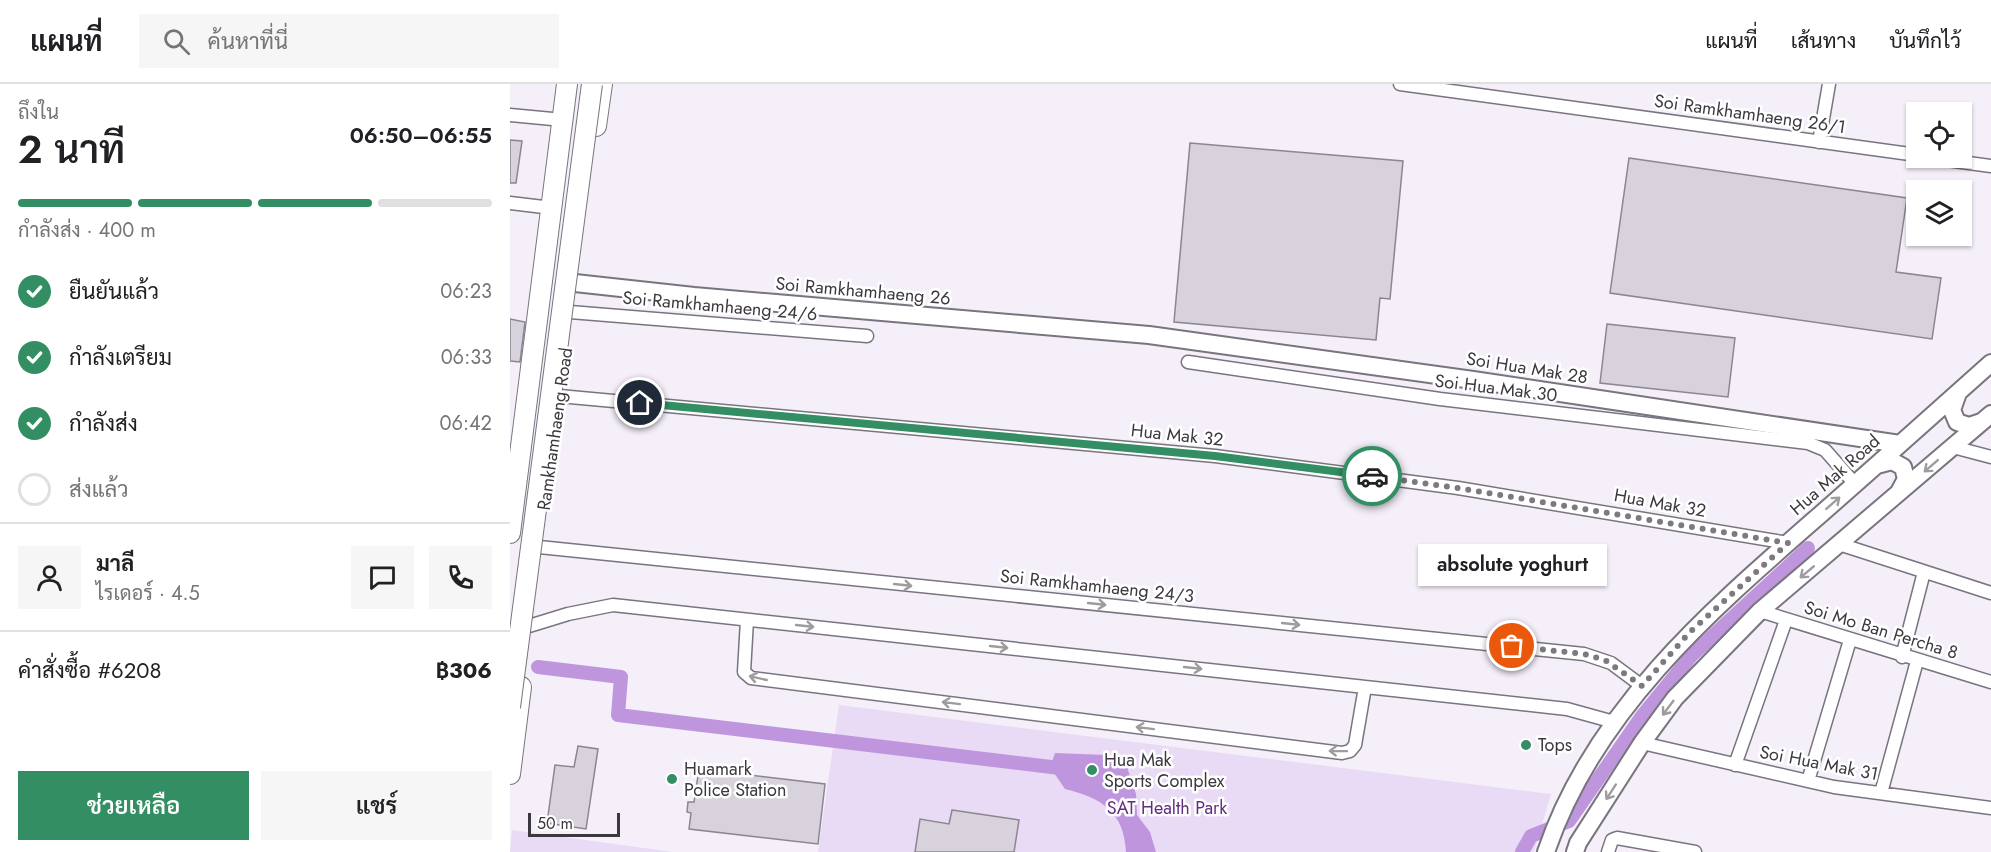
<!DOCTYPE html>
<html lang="th">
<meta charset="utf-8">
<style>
:root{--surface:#fff;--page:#f6f6f6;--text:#202124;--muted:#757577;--line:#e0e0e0;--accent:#348e63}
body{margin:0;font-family:Jost,Sarabun,sans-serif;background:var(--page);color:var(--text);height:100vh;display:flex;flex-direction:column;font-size:22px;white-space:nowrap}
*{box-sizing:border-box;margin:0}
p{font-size:20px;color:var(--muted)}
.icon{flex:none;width:33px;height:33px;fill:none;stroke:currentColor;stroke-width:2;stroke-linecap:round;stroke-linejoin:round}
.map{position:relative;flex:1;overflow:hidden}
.side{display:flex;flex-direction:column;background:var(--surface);width:510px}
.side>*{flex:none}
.buttons{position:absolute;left:1396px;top:18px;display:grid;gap:12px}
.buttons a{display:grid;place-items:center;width:66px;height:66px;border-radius:0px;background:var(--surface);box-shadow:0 2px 4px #0004;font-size:30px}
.scale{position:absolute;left:18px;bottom:15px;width:92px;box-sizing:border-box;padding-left:6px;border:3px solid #3c393e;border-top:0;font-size:16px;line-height:21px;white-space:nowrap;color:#3c393e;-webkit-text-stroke:4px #fff;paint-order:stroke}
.pin{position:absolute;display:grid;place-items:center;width:51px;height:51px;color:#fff;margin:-26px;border:3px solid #fff;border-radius:50%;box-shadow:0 2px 6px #0007}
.courier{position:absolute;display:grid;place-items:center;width:60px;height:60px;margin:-30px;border:4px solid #348e63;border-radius:50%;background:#fff;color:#222;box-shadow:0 2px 8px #0007}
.bubble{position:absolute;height:42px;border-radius:0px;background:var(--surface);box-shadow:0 2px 4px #0004;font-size:20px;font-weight:600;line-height:42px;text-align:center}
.head em{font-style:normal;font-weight:600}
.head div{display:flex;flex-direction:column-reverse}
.head{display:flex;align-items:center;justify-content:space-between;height:102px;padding:0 18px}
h1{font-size:39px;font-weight:600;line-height:45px}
.bar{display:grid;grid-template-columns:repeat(4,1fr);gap:9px 6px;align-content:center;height:72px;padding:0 18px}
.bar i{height:8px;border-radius:4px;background:var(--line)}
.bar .on{background:var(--accent)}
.bar p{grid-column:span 4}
.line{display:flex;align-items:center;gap:15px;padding:0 18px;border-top:2px solid var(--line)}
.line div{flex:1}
.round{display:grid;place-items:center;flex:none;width:63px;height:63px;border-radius:0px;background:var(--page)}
ol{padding:0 18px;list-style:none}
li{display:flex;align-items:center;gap:18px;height:66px}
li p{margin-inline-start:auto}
li .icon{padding:6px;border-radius:50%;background:var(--accent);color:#fff;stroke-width:4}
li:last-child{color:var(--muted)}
li i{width:33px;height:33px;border:3px solid var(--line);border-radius:50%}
.action{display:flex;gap:12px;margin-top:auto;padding:12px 18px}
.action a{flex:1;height:69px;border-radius:0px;background:var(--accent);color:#fff;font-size:24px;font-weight:600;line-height:69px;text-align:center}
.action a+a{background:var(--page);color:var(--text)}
header{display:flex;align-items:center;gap:36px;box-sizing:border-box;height:84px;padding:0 30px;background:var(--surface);border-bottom:2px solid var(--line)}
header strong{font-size:28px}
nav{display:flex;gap:33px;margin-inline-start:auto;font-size:21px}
.search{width:420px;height:54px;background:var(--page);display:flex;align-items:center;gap:15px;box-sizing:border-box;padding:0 21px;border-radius:0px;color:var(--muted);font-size:22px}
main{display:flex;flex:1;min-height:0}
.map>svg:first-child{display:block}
</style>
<header>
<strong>แผนที่</strong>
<div class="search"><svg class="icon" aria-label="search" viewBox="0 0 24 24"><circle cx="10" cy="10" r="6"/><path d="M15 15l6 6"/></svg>ค้นหาที่นี่</div>
<nav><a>แผนที่</a><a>เส้นทาง</a><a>บันทึกไว้</a></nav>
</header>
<main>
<section class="side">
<div class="head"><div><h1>2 นาที</h1><p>ถึงใน</p></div><em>06:50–06:55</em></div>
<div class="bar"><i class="on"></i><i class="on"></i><i class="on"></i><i></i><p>กำลังส่ง · 400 m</p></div>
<ol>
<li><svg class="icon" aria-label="check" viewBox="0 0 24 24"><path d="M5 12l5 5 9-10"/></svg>ยืนยันแล้ว<p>06:23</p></li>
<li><svg class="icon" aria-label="check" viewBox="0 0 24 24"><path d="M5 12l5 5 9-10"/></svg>กำลังเตรียม<p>06:33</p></li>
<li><svg class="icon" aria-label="check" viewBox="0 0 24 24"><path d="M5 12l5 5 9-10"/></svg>กำลังส่ง<p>06:42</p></li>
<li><i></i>ส่งแล้ว</li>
</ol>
<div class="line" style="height:108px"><a class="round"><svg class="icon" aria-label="person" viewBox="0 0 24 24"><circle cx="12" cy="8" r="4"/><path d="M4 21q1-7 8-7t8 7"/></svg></a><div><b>มาลี</b><p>ไรเดอร์ · 4.5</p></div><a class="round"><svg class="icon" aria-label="chat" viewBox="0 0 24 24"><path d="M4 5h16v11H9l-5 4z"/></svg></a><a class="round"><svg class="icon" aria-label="phone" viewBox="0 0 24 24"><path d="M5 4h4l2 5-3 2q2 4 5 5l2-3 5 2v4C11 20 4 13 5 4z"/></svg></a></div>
<div class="line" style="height:78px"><div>คำสั่งซื้อ #6208</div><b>฿306</b></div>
<div class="action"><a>ช่วยเหลือ</a><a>แชร์</a></div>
</section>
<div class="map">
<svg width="1481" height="768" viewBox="0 0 1481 768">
<rect width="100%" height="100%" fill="#f5effa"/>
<path fill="#e9daf6" d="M329 621 1041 710 1024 768H308Z
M2 746 163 768H0Z"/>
<path fill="#bf96de" d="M545 669 597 671 616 680 626 710 627 731 640 748 646 768H616C614 728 592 714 555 705L540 683Z"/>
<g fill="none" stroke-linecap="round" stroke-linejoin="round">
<path stroke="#bf96de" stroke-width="14" d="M28 583 111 593 108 631 558 685
M1012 768 1021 752 1059 737 1132 632 1182 571 1298 464"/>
</g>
<path fill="#d7d2dc" stroke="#8b8690" stroke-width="1.5" d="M0 56 12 57 6 99H0Z
M680 59 893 77 880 215 870 214 866 256 664 238Z
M1119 74 1397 114 1386 188 1431 194 1422 255 1100 209Z
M0 235 15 238 10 278 0 277Z
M1097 240 1225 254 1218 313 1090 299Z
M68 662 88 665 76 745 37 739 45 681 64 683Z
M189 685 315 700 308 760 179 745 181 729 177 728 178 718H184Z
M442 726 509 736 504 768H405L410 735 439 740Z"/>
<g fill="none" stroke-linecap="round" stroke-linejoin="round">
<g stroke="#79747d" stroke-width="15">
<path id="street" d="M890 0 1407 71
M0 31 53 36
M1309 58 1319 0
M1422 74 1481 82
M0 119 42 124
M60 228 357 252
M678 278 930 315 1298 359 1315 366 1345 400
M49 312 705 372 948 404 1278 459
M1443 363 1481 373
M1329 460 1481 509
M29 463 1074 570 1101 579 1132 602
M1250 527 1481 598
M237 536 234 588 241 594 832 669 840 667 845 661 855 603
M19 542 58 530 103 521 1057 625 1104 638
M1392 573 1414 488
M1132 659 1324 703 1481 724
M1225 681 1276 536
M1298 697 1340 556
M1371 709 1407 577
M1098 768 1102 756 1107 754 1185 768"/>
</g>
<g stroke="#79747d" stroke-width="20">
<path id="secondary" d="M65 199 184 212 639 251 963 296 1390 360
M1448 309 1442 326 1447 338 1459 342 1471 338
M1367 381 1382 377 1393 383 1396 395 1389 408
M1036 768C1084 626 1201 526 1311 430 1368 380 1424 330 1481 279
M1065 768 1068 759 1132 659 1165 614 1250 527 1481 330"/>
</g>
<g stroke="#79747d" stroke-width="22">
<path id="primary" d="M86 42 92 0
M0 449 57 0
M0 690 11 603"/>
</g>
<use href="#street" stroke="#fff" stroke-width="12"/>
<use href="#secondary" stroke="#fff" stroke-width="16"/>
<use href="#primary" stroke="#fff" stroke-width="20"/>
<g stroke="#79747d" stroke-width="22" stroke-linecap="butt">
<path id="primary-bridge" d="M0 623 82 0"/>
</g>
<use href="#primary-bridge" stroke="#fff" stroke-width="20"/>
</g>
<defs><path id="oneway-shaft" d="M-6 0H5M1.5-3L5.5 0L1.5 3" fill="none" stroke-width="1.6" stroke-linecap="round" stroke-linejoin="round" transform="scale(1.5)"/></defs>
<g stroke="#9e9c9e">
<use href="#oneway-shaft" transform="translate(1421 382) rotate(139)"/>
<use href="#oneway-shaft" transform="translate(1323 419) rotate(-41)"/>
<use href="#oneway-shaft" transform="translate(1297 488) rotate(140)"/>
<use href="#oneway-shaft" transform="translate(393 501) rotate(6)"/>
<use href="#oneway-shaft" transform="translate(587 520) rotate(6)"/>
<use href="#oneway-shaft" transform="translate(781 540) rotate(6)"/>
<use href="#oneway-shaft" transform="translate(295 542) rotate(6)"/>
<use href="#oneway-shaft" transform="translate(489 563) rotate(6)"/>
<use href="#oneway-shaft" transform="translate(683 584) rotate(6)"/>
<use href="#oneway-shaft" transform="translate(248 594) rotate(-167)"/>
<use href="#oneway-shaft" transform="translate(441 619) rotate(-173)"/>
<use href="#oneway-shaft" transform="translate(1158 624) rotate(127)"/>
<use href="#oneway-shaft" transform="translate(635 644) rotate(-173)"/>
<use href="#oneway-shaft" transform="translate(828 667) rotate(-179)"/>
<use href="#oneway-shaft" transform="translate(1101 708) rotate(123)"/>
</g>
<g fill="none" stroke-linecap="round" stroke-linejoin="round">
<path stroke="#7d7980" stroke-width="6" stroke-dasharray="0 10.8" d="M862 392 948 404 1278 459 1180 548 1132 602 1095 576 1074 570 1002 562"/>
<path stroke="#348e63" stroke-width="8" d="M130 319 705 372 862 392"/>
</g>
<g fill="#348e63" stroke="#fff" stroke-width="2">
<circle cx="1016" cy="661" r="6"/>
<circle cx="582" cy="686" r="6"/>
<circle cx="162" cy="695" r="6"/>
</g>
<g text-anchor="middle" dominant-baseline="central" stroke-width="5" stroke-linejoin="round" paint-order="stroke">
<g font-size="18" fill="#3c393e" stroke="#fff">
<text transform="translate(1240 30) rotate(8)">Soi Ramkhamhaeng 26/1</text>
<text transform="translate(353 207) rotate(5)">Soi Ramkhamhaeng 26</text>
<text transform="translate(210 222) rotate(5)">Soi Ramkhamhaeng 24/6</text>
<text transform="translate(1017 284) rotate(9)">Soi Hua Mak 28</text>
<text transform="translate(986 304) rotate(7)">Soi Hua Mak 30</text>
<text transform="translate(45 345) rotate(-82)">Ramkhamhaeng Road</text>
<text transform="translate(667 351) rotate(6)">Hua Mak 32</text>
<text transform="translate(1325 391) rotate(-41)">Hua Mak Road</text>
<text transform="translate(1150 419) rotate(10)">Hua Mak 32</text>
<text transform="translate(587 502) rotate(6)">Soi Ramkhamhaeng 24/3</text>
<text transform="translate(1371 546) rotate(17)">Soi Mo Ban Percha 8</text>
<text transform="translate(1309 679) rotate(11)">Soi Hua Mak 31</text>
</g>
<g font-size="18" fill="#3c393e" stroke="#fff" text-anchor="start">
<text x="1028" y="661">Tops</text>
<text x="594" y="676">Hua Mak<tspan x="594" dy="21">Sports Complex</tspan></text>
<text x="174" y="685">Huamark<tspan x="174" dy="21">Police Station</tspan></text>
</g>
<g font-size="18" fill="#602d81" stroke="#fff">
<text x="657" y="724">SAT Health Park</text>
</g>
</g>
</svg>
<div class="buttons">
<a><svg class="icon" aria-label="locate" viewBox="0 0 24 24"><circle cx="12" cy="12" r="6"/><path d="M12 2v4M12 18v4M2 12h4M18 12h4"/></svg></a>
<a><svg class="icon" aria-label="layers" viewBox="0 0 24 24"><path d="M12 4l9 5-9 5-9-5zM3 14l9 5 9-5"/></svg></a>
</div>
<div class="scale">50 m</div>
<div class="pin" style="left:1002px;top:562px;background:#ea580c"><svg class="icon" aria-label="bag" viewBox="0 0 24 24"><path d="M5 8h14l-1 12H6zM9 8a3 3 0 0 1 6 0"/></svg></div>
<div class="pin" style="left:130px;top:319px;background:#1f2937"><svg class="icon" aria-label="home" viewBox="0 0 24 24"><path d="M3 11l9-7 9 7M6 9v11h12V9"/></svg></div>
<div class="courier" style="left:862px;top:392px"><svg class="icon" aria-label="car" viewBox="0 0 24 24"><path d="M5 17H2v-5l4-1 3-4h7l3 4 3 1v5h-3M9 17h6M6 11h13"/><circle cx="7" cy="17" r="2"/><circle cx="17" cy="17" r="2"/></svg></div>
<div class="bubble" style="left:908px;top:460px;width:189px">absolute yoghurt</div>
</div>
</main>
